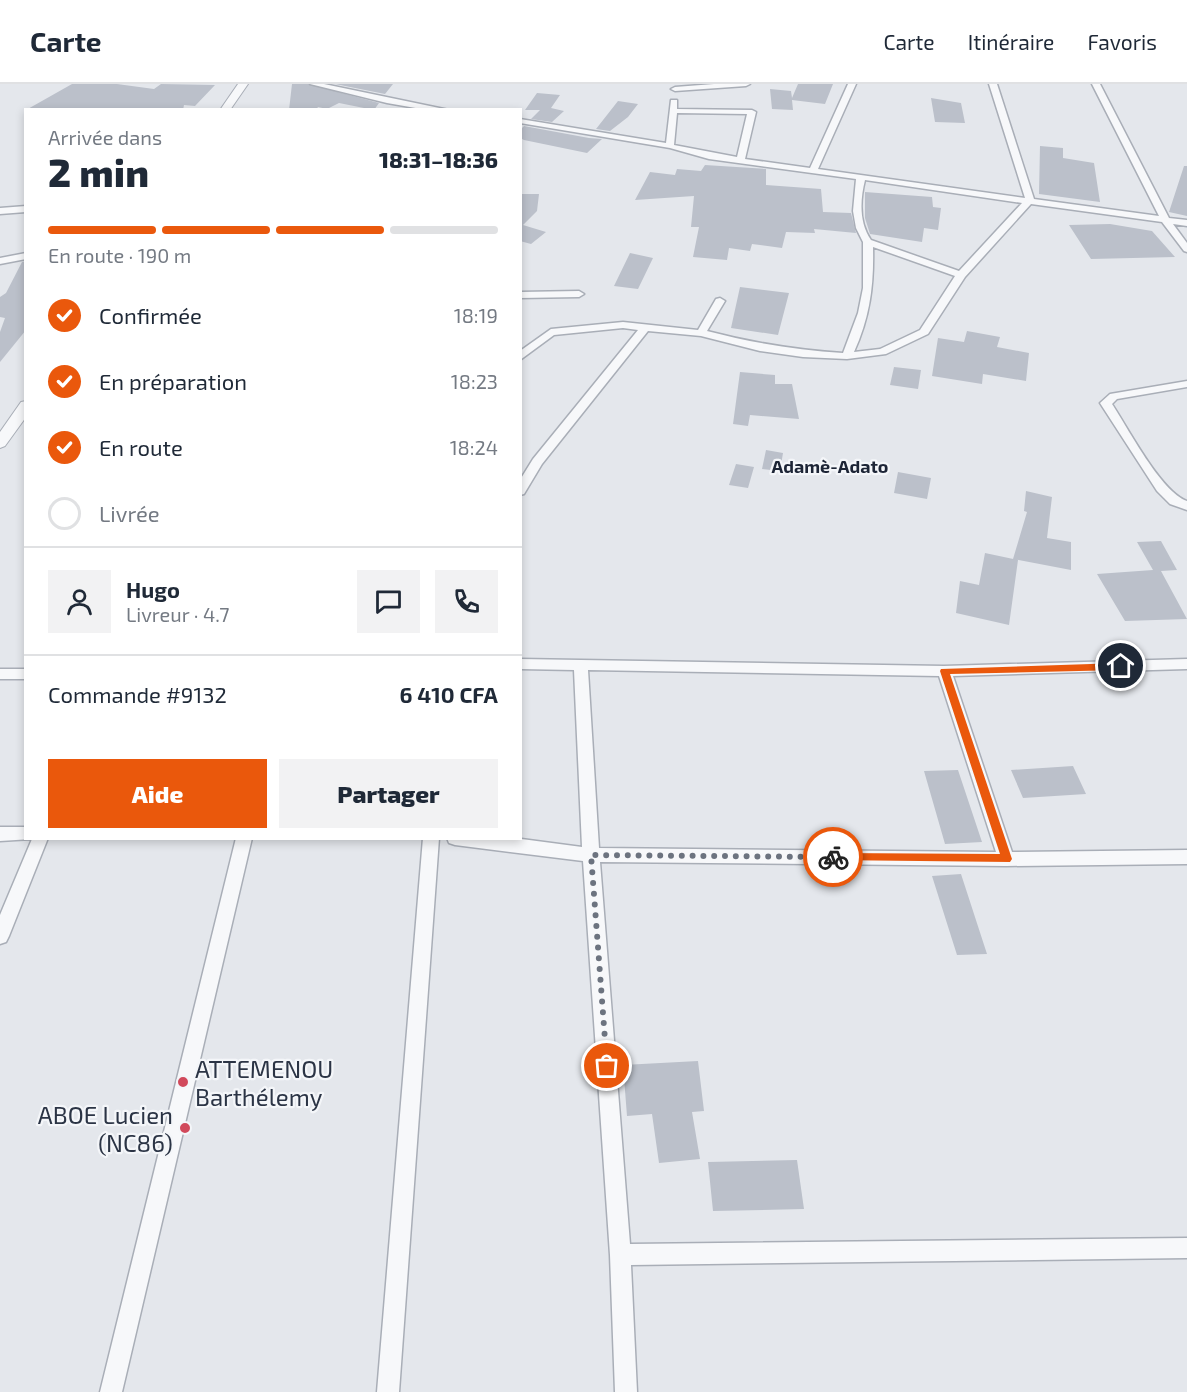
<!DOCTYPE html>
<html lang="fr">
<meta charset="utf-8">
<style>
:root{--surface:#fff;--page:#f2f2f3;--text:#1f2937;--muted:#747a83;--line:#e0e1e3;--accent:#ea580c}
body{margin:0;font-family:"Exo 2",sans-serif;background:var(--page);color:var(--text);height:100vh;display:flex;flex-direction:column;font-size:22px;white-space:nowrap}
*{box-sizing:border-box;margin:0}
p{font-size:20px;color:var(--muted)}
.icon{flex:none;width:33px;height:33px;fill:none;stroke:currentColor;stroke-width:2;stroke-linecap:round;stroke-linejoin:round}
.map{position:relative;flex:1;overflow:hidden}
.sheet{position:absolute;left:24px;top:24px;width:498px;height:732px;display:flex;flex-direction:column;background:var(--surface);border-radius:0px;box-shadow:0 3px 9px #0003}
.sheet>*{flex:none}
.pin{position:absolute;display:grid;place-items:center;width:51px;height:51px;color:#fff;margin:-26px;border:3px solid #fff;border-radius:50%;box-shadow:0 2px 6px #0007}
.courier{position:absolute;display:grid;place-items:center;width:60px;height:60px;margin:-30px;border:4px solid #ea580c;border-radius:50%;background:#fff;color:#222;box-shadow:0 2px 8px #0007}
.overview em{font-style:normal;font-weight:800}
.overview div{display:flex;flex-direction:column-reverse}
.overview{display:flex;align-items:center;justify-content:space-between;height:102px;padding:0 24px}
h1{font-size:39px;font-weight:800;line-height:45px}
.bar{display:grid;grid-template-columns:repeat(4,1fr);gap:9px 6px;align-content:center;height:72px;padding:0 24px}
.bar i{height:8px;border-radius:4px;background:var(--line)}
.bar .active{background:var(--accent)}
.bar p{grid-column:span 4}
.line{display:flex;align-items:center;gap:15px;padding:0 24px;border-top:2px solid var(--line)}
.line div{flex:1}
.round{display:grid;place-items:center;flex:none;width:63px;height:63px;border-radius:0px;background:var(--page)}
ol{padding:0 24px;list-style:none}
li{display:flex;align-items:center;gap:18px;height:66px}
li p{margin-inline-start:auto}
li .icon{padding:6px;border-radius:50%;background:var(--accent);color:#fff;stroke-width:4}
li:last-child{color:var(--muted)}
li i{width:33px;height:33px;border:3px solid var(--line);border-radius:50%}
.button{display:flex;gap:12px;margin-top:auto;padding:12px 24px}
.button a{flex:1;height:69px;border-radius:0px;background:var(--accent);color:#fff;font-size:24px;font-weight:800;line-height:69px;text-align:center}
.button a+a{background:var(--page);color:var(--text)}
header{display:flex;align-items:center;gap:36px;box-sizing:border-box;height:84px;padding:0 30px;background:var(--surface);border-bottom:2px solid var(--line)}
header strong{font-size:28px}
nav{display:flex;gap:33px;margin-inline-start:auto;font-size:21px}
.map>svg:first-child{display:block}
</style>
<header>
<strong>Carte</strong>
<nav><a>Carte</a><a>Itinéraire</a><a>Favoris</a></nav>
</header>
<div class="map">
<svg width="1187" height="1308" viewBox="0 0 1187 1308">
<rect width="100%" height="100%" fill="#e4e7ec"/>
<path fill="#bbc0ca" d="M72 0H117L154 5 161 0 215 1 195 22 184 21 183 26H26Z
M292 0H308L379 19 374 26 339 19 327 25 318 23 316 26H289Z
M335 0H393L385 10Z
M798 0H833L825 20 792 16 793 26 772 25 770 5 791 7 792 14Z
M537 9 560 11 551 24 564 27 552 38 531 35 540 26H525Z
M931 14 961 19 965 39 935 38Z
M618 17 638 20 628 33 610 47 596 45Z
M524 42 589 54 602 55 587 69 524 56 520 54V46Z
M1040 62 1063 64V74L1094 79 1100 118 1039 110Z
M705 81 766 85V101L821 105 823 128 851 129 856 149 814 145 815 149 786 148 782 164 752 160 750 167 729 164 727 176 693 173 699 143H691L694 112 635 116 650 88 675 91 677 85 701 87Z
M1184 82H1187V132L1169 128Z
M865 108 932 113 933 123 941 124 938 146 924 144 922 158 870 150 865 134Z
M520 110H539L537 127 523 141 546 148 531 160 520 157Z
M1110 140 1152 147 1175 173 1091 175 1069 141Z
M630 169 653 174 638 205 614 202Z
M26 177V246L0 278V248L5 234 0 233V213L6 209 22 178Z
M740 203 789 209 778 251 731 244Z
M967 247 1000 253 997 263 1029 269 1026 297 983 290 982 300 932 292 938 254 964 258Z
M894 283 921 286 918 305 890 301Z
M740 288 775 291V300H792L799 335 750 331 748 342 733 340Z
M766 366 783 369 780 387 762 385Z
M736 380 754 383 748 404 729 401Z
M898 388 931 394 927 415 894 409Z
M1026 407 1052 413 1047 454 1071 458V486L1013 475 1027 428 1024 427Z
M1161 457 1177 486 1161 487 1187 535 1125 537 1097 490 1153 486 1137 458Z
M985 469 1018 476 1009 541 956 529 960 497 979 501Z
M1073 682 1086 710 1023 714 1011 686Z
M958 686 982 758 945 760 924 687Z
M961 790 987 870 957 871 932 792Z
M698 977 704 1027 692 1028 700 1075 659 1079 652 1030 627 1032 623 981Z
M797 1076 804 1125 713 1127 708 1078Z"/>
<g fill="none" stroke-linecap="round" stroke-linejoin="round">
<g stroke="#a9aeb7" stroke-width="3">
<path id="minor" d="M310 0H324L449 26H427L387 19Z
M714 0H750L746 2 675 7 671 5 675 3Z
M848 0H856L818 85 1025 114 989 0H997L1034 115 1159 132 1092 0H1100L1169 134 1187 136V142L1173 140 1187 159V168L1184 167 1162 138 1031 120 965 193 928 250 886 270 847 275 803 273 760 267 701 252 648 247 542 380 524 410 520 411V396L533 375 638 246 623 244 554 251 520 276V267L551 245 623 238 698 246 716 215 720 214 725 217 707 247C753 259 796 266 843 269L858 229 863 204V158L856 144 853 127 856 95 709 75 670 64 520 39V35L666 59 671 16H677V25L752 26 756 28 745 75 810 84ZM677 29 747 30 737 73 674 61ZM865 96 1022 119 959 187 871 156C859 139 860 116 865 96ZM873 163 955 192 920 246 880 265 854 268C870 233 874 201 873 163Z
M26 122V128L0 130V124Z
M26 169V175L0 180V174Z
M520 208 579 207 584 210 579 213 520 214Z
M1187 297V303L1117 315 1112 320C1128 344 1161 408 1187 417V426L1170 420 1157 407 1100 319 1110 310Z
M520 575 944 582 1187 575V585L953 592 1012 768 1187 766V780L1006 782 600 778 630 1160 1187 1154V1174L631 1181 637 1308H615L610 1171 583 777 455 761 449 759 447 754H514L582 763 574 586 520 585ZM588 586 939 592 996 768 599 764Z
M0 585H26V595H0Z
M0 743H26V754H48L9 852 6 858 0 860V831L32 755 0 757Z
M236 754H252L122 1308H100Z
M423 754H439L399 1308H377Z"/>
</g>
<g stroke="#a9aeb7" stroke-width="2">
<path id="tertiary" d="M238 0H248L230 26H220Z
M26 317V333L5 362 0 364V348L21 318Z"/>
</g>
<use href="#minor" fill="#f7f8fa" fill-rule="evenodd"/>
<use href="#tertiary" fill="#f7f8fa" fill-rule="evenodd"/>
</g>
<path fill="#ea580c" d="M1121 579 1125 582 1121 586 950 590 1012 775 1010 778 829 776V770L833 769 1000 770 940 587 941 585Z"/>
<g fill="none" stroke-linecap="round" stroke-linejoin="round">
<path stroke="#6c737f" stroke-width="6" stroke-dasharray="0 10.8" d="M607 982 591 771 833 773"/>
</g>
<g fill="#d1495b" stroke="#f4f6f9" stroke-width="2">
<circle cx="183" cy="998" r="6"/>
<circle cx="185" cy="1044" r="6"/>
</g>
<g text-anchor="middle" dominant-baseline="central" stroke-width="4.5" stroke-linejoin="round" paint-order="stroke">
<g font-size="18" font-weight="bold" fill="#1d2536" stroke="#f4f6f9">
<text x="830" y="382">Adamè-Adato</text>
</g>
<g font-size="24" fill="#2b3445" stroke="#f4f6f9" text-anchor="start">
<text x="195" y="984">ATTEMENOU<tspan x="195" dy="28">Barthélemy</tspan></text>
<text x="173" y="1030" text-anchor="end">ABOE Lucien<tspan x="173" dy="28">(NC86)</tspan></text>
</g>
</g>
</svg>
<div class="pin" style="left:607px;top:982px;background:#ea580c"><svg class="icon" aria-label="bag" viewBox="0 0 24 24"><path d="M5 8h14l-1 12H6zM9 8a3 3 0 0 1 6 0"/></svg></div>
<div class="pin" style="left:1121px;top:582px;background:#1f2937"><svg class="icon" aria-label="home" viewBox="0 0 24 24"><path d="M3 11l9-7 9 7M6 9v11h12V9"/></svg></div>
<div class="courier" style="left:833px;top:773px"><svg class="icon" aria-label="bike" viewBox="0 0 24 24"><circle cx="6" cy="16" r="4"/><circle cx="18" cy="16" r="4"/><path d="M6 16l4-8h5l3 8M10 8l3 8H6M13 5h3"/></svg></div>
<section class="sheet">
<div class="overview"><div><h1>2 min</h1><p>Arrivée dans</p></div><em>18:31–18:36</em></div>
<div class="bar"><i class="active"></i><i class="active"></i><i class="active"></i><i></i><p>En route · 190 m</p></div>
<ol>
<li><svg class="icon" aria-label="check" viewBox="0 0 24 24"><path d="M5 12l5 5 9-10"/></svg>Confirmée<p>18:19</p></li>
<li><svg class="icon" aria-label="check" viewBox="0 0 24 24"><path d="M5 12l5 5 9-10"/></svg>En préparation<p>18:23</p></li>
<li><svg class="icon" aria-label="check" viewBox="0 0 24 24"><path d="M5 12l5 5 9-10"/></svg>En route<p>18:24</p></li>
<li><i></i>Livrée</li>
</ol>
<div class="line" style="height:108px"><a class="round"><svg class="icon" aria-label="person" viewBox="0 0 24 24"><circle cx="12" cy="8" r="4"/><path d="M4 21q1-7 8-7t8 7"/></svg></a><div><b>Hugo</b><p>Livreur · 4.7</p></div><a class="round"><svg class="icon" aria-label="chat" viewBox="0 0 24 24"><path d="M4 5h16v11H9l-5 4z"/></svg></a><a class="round"><svg class="icon" aria-label="phone" viewBox="0 0 24 24"><path d="M5 4h4l2 5-3 2q2 4 5 5l2-3 5 2v4C11 20 4 13 5 4z"/></svg></a></div>
<div class="line" style="height:78px"><div>Commande #9132</div><b>6 410 CFA</b></div>
<div class="button"><a>Aide</a><a>Partager</a></div>
</section>
</div>
